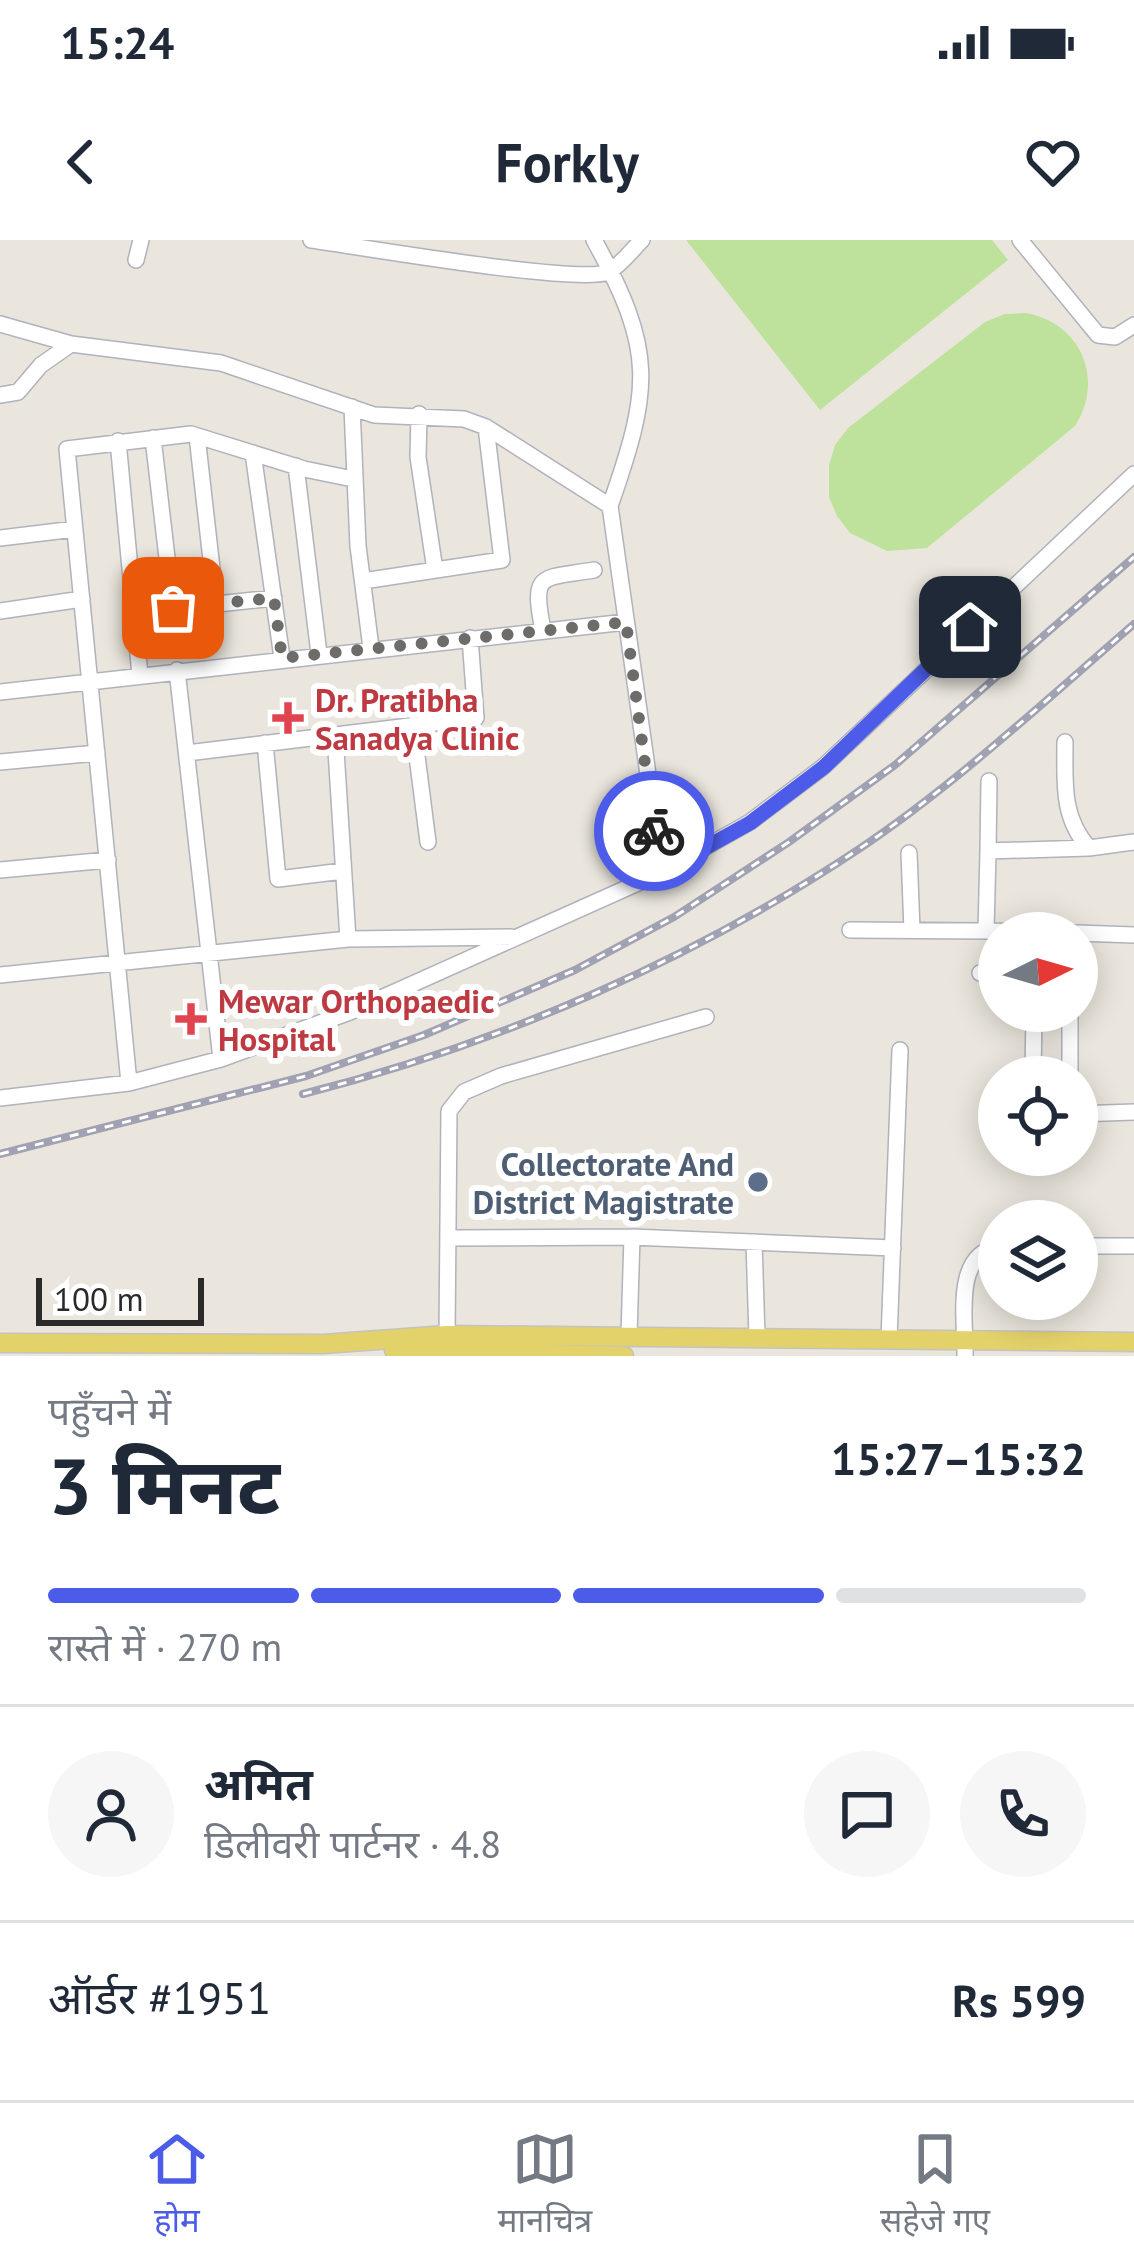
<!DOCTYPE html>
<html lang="hi">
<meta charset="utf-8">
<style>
:root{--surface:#fff;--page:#f6f6f7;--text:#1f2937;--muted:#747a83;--line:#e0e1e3;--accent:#4c5ce8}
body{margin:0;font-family:"PT Sans","Noto Sans Devanagari",sans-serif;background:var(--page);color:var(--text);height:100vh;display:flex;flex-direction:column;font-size:45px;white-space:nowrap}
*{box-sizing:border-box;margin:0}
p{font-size:39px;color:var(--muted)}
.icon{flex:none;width:66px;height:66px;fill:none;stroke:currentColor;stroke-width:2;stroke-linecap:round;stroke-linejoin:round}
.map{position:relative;height:1116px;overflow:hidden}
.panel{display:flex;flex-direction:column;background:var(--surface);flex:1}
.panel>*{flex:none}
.needle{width:78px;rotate:85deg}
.buttons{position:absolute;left:978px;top:672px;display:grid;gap:24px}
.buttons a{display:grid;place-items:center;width:120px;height:120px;border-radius:50%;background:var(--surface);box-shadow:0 6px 30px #0003;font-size:60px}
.scale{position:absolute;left:36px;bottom:30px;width:168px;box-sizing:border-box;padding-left:12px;border:6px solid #2a2a2a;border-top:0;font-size:33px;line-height:42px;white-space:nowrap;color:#2a2a2a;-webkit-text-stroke:9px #fff;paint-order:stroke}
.pin{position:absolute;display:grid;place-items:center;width:102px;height:102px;color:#fff;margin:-51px;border-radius:24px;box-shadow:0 6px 18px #0006}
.courier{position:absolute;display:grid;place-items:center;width:120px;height:120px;margin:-60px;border:9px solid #4c5ce8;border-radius:50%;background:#fff;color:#222;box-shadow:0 3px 15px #0007}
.headline em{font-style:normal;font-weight:800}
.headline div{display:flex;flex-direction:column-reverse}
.headline{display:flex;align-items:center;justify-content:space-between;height:204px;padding:0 48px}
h1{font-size:78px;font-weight:800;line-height:90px}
.bar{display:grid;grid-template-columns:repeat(4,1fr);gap:18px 12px;align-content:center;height:144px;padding:0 48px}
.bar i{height:15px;border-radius:9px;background:var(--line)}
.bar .current{background:var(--accent)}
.bar p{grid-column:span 4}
.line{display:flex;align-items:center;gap:30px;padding:0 48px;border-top:3px solid var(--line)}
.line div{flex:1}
.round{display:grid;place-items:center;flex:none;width:126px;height:126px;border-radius:63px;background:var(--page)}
.status{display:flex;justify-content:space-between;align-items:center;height:84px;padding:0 60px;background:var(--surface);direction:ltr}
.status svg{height:33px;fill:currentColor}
header{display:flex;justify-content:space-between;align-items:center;height:156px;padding:0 48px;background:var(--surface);font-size:54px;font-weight:800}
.menu{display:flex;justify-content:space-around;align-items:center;height:168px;border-top:3px solid var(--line);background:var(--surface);font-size:33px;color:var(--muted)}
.menu a{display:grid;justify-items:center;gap:6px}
.menu .current{color:var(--accent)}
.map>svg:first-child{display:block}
</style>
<div class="status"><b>15:24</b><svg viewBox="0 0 49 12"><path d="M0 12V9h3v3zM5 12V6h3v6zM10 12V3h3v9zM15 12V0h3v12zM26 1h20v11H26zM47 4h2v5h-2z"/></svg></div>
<header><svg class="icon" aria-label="back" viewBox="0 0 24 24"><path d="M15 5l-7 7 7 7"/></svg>Forkly<svg class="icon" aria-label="heart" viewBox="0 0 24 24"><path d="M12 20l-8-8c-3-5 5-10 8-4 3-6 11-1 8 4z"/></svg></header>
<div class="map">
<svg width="1134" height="1116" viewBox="0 0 1134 1116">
<rect width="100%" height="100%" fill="#eae6dd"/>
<path fill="#bee29b" d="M686 0H992L1008 20 820 170Z
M1026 73C1081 83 1105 139 1075 186L927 308 887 311 850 293 837 276 829 257V225L835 205 848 188 985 82 1005 74Z"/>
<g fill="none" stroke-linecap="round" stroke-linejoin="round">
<g stroke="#b0b2bc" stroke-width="18">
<path id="minor" d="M311 0C356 6 580 45 608 32 620 26 632 10 642 0
M594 0C656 112 651 148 610 266
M1020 0 1098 95 1115 97 1134 85
M136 20 141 0
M0 84 71 104 221 123 374 175 464 179 486 187 610 266 647 527 658 634
M0 155 18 152 41 125 71 104
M352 167 358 306 371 408
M419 174 418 217 435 330
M197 196 216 364
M153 198 173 369
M118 201 140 435
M253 213 282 418
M296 226 319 414
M0 298 75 289
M363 341 502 320 486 187
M0 371 82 359
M133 373 274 358
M543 390C531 331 541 339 594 330
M177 430 221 819
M0 452 626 382
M413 485 428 602
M335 495 348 699
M1065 502C1065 542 1061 577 1089 608L1134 602
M265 503 278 639 343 631
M187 513 476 478 470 398
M0 522 97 513
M988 611 989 541
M909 613 912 690
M0 630 108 620
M850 690 986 691
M1070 693 986 691 988 611 1089 608
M1077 693 1134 695
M980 733 999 732
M0 735 348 699 511 697
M1070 771V837
M1033 837 1034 771
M129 843 67 209 191 194 304 229 353 239
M0 858 129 843 221 819 350 772 658 634 750 582 823 527 1134 234
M1077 874 1134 872
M632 997 893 1008
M448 998 632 997 629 1095
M754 1002 757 1097
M1077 1006H1134
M447 1095 449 871 464 852 501 836 706 777
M889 1099 900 810
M965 1116C966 1081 952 1014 999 1007"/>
</g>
<g stroke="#c3c3c3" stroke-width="21">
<path id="major" d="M0 1103 323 1104 447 1095 1134 1102
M394 1110 624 1116"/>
</g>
<use href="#minor" stroke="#fff" stroke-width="15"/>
<use href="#major" stroke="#e3d16a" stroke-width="18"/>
<g stroke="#a0a1b2" stroke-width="8">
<path id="rail" d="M303 854C499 804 691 721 859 609 955 545 1047 459 1134 384
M0 914 306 836 424 795 575 730 674 677 789 602 895 525 1134 317"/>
</g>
<use href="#rail" stroke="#fff" stroke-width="3" stroke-dasharray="9" stroke-linecap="butt"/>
</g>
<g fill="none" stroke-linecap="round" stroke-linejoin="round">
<path stroke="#6d6c69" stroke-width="12" stroke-dasharray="0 21.6" d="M173 368 274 358 282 418 626 382 654 591"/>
<path stroke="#4c5ce8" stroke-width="15" d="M654 591 658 634 750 583 824 527 970 387"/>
</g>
<g fill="#e0444e" stroke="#fff" stroke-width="4.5">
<path d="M282 460h12v12h12v12h-12v12h-12v-12h-12v-12h12z"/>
<path d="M185 761h12v12h12v12h-12v12h-12v-12h-12v-12h12z"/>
</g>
<circle fill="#5c6f8a" stroke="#fff" stroke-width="4.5" cx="758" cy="942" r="12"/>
<g text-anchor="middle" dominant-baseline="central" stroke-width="12" stroke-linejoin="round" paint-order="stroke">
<g font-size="33" font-weight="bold" fill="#be3a42" stroke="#fff" text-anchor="start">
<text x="315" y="459">Dr. Pratibha<tspan x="315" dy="38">Sanadya Clinic</tspan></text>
<text x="218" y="760">Mewar Orthopaedic<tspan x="218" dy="38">Hospital</tspan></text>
</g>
<g font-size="33" font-weight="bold" fill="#4e5e75" stroke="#fff" text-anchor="end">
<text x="734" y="923">Collectorate And<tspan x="734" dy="38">District Magistrate</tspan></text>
</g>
</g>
</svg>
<div class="buttons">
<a><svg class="needle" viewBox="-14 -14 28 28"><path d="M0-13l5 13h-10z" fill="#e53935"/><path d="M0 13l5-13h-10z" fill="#747a83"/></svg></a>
<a><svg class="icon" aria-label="locate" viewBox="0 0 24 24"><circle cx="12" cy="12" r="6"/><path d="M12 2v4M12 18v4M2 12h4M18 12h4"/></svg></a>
<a><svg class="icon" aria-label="layers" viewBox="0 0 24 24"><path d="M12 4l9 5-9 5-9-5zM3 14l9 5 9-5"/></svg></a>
</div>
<div class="scale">100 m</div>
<div class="pin" style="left:173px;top:368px;background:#ea580c"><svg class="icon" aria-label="bag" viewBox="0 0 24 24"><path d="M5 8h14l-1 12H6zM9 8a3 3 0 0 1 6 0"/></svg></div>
<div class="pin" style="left:970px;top:387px;background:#1f2937"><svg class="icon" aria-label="home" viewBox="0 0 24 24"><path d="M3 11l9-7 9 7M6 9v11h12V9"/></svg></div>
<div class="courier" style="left:654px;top:591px"><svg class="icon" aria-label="bike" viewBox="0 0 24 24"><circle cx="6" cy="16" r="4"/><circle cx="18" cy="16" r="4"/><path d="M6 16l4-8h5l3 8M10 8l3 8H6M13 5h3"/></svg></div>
</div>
<section class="panel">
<div class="headline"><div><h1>3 मिनट</h1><p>पहुँचने में</p></div><em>15:27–15:32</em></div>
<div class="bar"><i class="current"></i><i class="current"></i><i class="current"></i><i></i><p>रास्ते में · 270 m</p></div>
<div class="line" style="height:216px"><a class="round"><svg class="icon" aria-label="person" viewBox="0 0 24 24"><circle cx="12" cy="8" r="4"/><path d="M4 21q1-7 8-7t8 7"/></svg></a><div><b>अमित</b><p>डिलीवरी पार्टनर · 4.8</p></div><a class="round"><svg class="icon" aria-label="chat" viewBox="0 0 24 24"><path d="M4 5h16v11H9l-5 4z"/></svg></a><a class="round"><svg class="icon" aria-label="phone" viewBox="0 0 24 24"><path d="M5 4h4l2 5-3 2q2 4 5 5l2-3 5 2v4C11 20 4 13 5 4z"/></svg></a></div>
<div class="line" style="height:156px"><div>ऑर्डर #1951</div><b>Rs 599</b></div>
</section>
<nav class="menu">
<a class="current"><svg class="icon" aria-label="home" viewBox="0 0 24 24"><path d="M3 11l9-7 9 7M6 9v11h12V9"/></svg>होम</a>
<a><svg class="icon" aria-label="map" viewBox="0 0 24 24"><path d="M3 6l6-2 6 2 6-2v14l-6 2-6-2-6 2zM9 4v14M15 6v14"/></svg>मानचित्र</a>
<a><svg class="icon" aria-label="saved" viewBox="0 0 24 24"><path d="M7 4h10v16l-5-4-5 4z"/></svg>सहेजे गए</a>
</nav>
